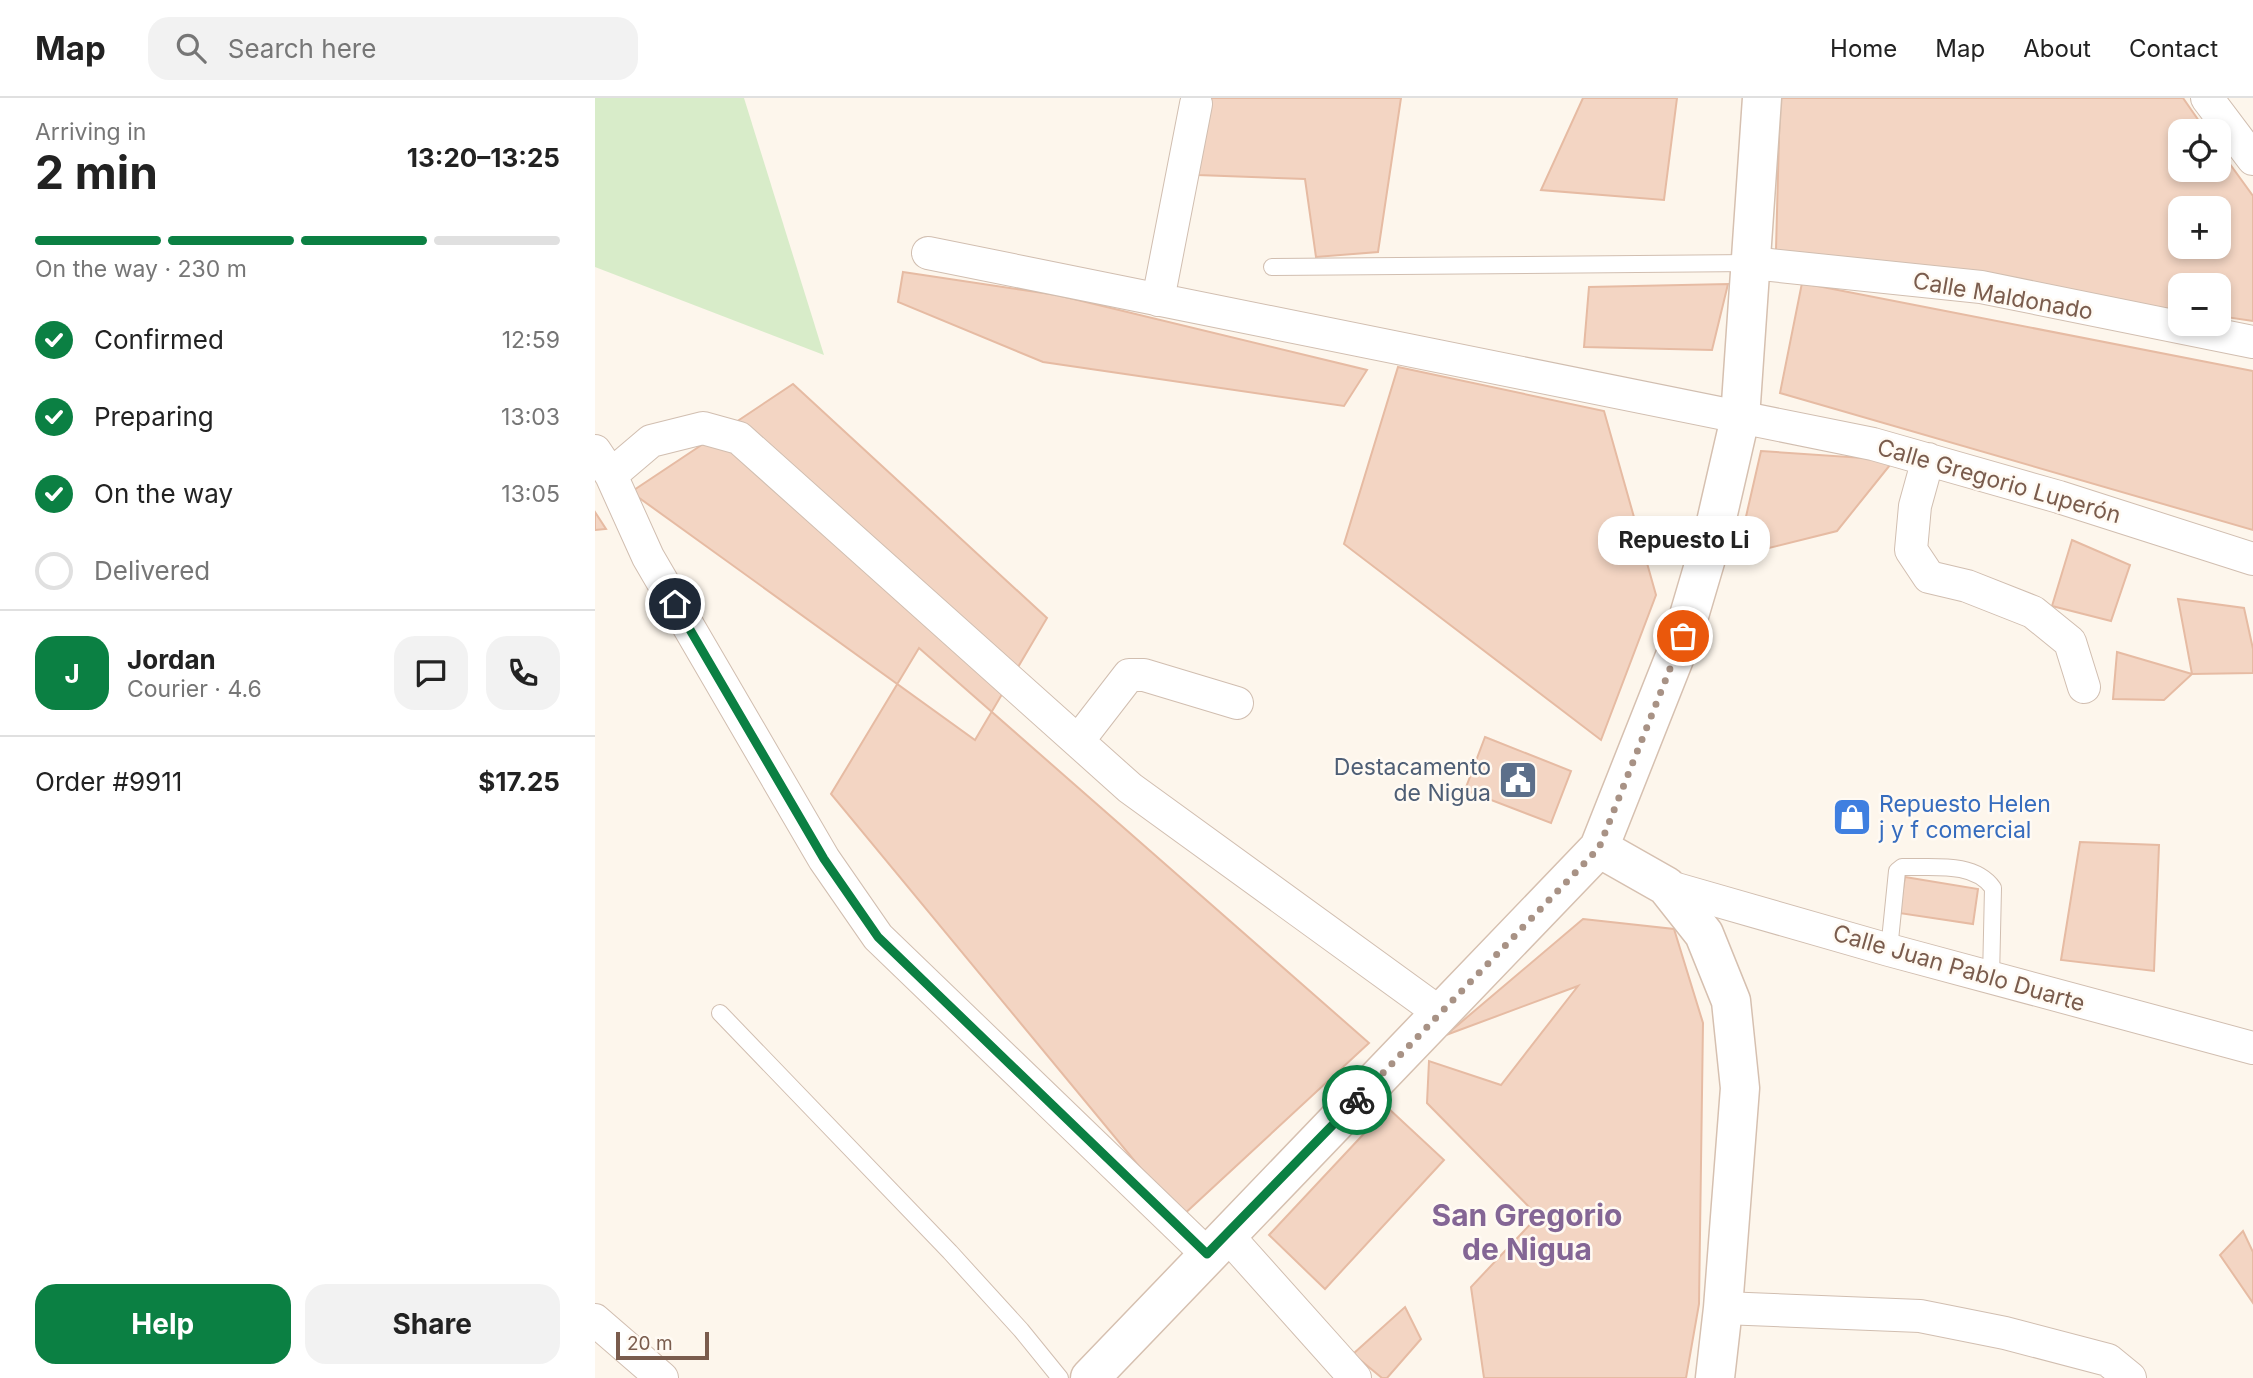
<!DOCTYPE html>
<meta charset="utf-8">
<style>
:root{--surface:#fff;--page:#f2f2f2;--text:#222;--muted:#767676;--line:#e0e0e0;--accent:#0b8043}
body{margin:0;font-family:Inter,sans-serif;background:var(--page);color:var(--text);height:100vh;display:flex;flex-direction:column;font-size:26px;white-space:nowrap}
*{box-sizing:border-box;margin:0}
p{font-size:23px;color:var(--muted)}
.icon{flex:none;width:38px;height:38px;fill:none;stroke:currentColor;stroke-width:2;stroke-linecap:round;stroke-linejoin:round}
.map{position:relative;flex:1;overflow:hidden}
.panel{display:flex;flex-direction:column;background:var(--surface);width:595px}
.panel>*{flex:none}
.buttons{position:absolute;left:1573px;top:21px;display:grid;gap:14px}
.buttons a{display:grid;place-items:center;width:63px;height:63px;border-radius:14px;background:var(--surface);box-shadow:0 4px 10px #0003;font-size:35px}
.scale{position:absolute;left:21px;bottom:18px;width:93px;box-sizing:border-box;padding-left:7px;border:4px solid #7a5c4d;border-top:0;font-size:19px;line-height:24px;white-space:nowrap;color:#7a5c4d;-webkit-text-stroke:5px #fffaf3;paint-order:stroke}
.pin{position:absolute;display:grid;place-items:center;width:60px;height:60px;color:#fff;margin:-30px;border:4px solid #fff;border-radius:50%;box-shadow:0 2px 7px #0007}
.courier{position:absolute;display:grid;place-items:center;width:70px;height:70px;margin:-35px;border:5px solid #0b8043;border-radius:50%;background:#fff;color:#222;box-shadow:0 2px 9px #0007}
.bubble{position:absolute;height:49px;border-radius:21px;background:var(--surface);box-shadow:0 4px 10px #0003;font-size:23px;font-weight:700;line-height:49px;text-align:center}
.head em{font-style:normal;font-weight:700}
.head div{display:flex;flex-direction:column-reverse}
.head{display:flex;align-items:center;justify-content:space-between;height:119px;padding:0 35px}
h1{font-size:46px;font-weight:700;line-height:52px}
.bar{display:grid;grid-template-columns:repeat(4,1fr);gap:10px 7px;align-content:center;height:84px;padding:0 35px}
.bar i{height:9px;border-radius:5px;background:var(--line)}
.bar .selected{background:var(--accent)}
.bar p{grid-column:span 4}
.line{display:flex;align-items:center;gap:18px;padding:0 35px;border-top:2px solid var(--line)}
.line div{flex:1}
.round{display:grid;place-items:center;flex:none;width:74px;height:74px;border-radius:21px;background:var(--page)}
ol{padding:0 35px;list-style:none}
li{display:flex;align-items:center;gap:21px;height:77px}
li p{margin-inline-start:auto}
li .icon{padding:7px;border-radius:50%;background:var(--accent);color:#fff;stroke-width:4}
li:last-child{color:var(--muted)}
li i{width:38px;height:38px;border:4px solid var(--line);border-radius:50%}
.action{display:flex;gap:14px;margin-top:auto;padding:14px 35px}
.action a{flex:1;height:80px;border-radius:21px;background:var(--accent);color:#fff;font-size:28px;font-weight:700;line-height:80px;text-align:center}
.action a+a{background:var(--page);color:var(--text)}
header{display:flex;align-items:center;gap:42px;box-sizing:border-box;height:98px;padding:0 35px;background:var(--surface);border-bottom:2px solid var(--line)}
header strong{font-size:33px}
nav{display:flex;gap:38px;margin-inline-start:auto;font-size:24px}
.search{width:490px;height:63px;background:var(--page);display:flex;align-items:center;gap:18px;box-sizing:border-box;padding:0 24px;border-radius:21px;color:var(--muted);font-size:26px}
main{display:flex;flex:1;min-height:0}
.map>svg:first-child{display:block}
</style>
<header>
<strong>Map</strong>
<div class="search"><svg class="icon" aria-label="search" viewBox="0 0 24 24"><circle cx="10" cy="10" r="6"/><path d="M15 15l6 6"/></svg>Search here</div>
<nav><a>Home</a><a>Map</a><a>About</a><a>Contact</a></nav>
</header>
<main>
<section class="panel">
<div class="head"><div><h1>2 min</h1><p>Arriving in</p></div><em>13:20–13:25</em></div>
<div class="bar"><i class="selected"></i><i class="selected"></i><i class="selected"></i><i></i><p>On the way · 230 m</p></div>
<ol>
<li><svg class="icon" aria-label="check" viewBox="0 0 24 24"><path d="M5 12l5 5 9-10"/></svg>Confirmed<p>12:59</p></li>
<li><svg class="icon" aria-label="check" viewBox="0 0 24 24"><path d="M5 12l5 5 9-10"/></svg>Preparing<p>13:03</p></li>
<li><svg class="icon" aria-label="check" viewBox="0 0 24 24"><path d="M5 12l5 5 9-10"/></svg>On the way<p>13:05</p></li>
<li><i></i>Delivered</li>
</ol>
<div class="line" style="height:126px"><b class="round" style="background:var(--accent);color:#fff">J</b><div><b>Jordan</b><p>Courier · 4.6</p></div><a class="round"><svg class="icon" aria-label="chat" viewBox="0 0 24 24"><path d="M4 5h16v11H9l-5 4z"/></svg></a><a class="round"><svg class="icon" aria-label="phone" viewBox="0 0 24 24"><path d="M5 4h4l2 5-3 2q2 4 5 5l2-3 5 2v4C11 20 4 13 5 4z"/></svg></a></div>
<div class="line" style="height:91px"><div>Order #9911</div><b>$17.25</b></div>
<div class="action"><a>Help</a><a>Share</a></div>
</section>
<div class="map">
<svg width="1658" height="1280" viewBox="0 0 1658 1280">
<rect width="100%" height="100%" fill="#fdf6ec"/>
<path fill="#d8ecc9" d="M0 0H149L229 257 0 169Z"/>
<path fill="#f3d5c3" stroke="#e6bba3" stroke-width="2" fill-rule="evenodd" d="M610 0H806L783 154 721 159 710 81 603 77Z
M988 0H1082L1069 102 946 92Z
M1185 0H1588L1611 33H1586V72H1624V51L1658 98V223L1624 218V187H1586V213L1181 152ZM1586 110H1624V149H1586Z
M308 174 462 197 772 272 749 308 448 264 303 204Z
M1207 185 1658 273V432L1185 295Z
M1133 186 1117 252 989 249 994 189Z
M803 269 1009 313 1061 497 1006 642 749 446Z
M198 286 452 520 380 642 36 394Z
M1166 353 1299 362 1242 433 1142 458Z
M0 414 11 431 0 432Z
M1477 442 1535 467 1516 523 1457 508Z
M1583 501 1649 510 1658 551V575L1597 576Z
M324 550 774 945 586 1119 236 696Z
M1522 554 1597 576 1569 602 1518 601Z
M890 639 976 673 956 725 870 692Z
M1485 744 1564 747 1559 873 1466 862Z
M1310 779 1383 791 1378 826 1304 815Z
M988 821 1079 831 1108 925 1104 1206 1091 1280H889L876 1189 943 1118 832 1005 834 963 906 987 983 888 851 937Z
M793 1010 849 1062 730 1191 674 1137Z
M1648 1133 1658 1154V1205L1625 1157Z
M810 1209 826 1241 792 1280H787L758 1256Z"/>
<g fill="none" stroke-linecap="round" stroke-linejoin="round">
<g stroke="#d1beb0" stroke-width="18">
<path id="lane" d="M677 169 1156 165
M1294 852 1302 773 1307 769C1337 770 1379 763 1398 790L1396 880
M125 915 355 1154 426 1232 465 1280"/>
</g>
<g stroke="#d1beb0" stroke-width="34">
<path id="street" d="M1612 0 1658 61
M333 155 1278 346 1464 399 1658 461
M1156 165 1386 189 1658 244
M563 202 601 6
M0 353 16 377 53 459 229 761 283 839 612 1156
M1333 361 1320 408 1316 452 1334 479 1372 488 1438 514 1475 544 1489 589
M16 377 56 343 108 330 144 340 535 690 845 915
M483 643 534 577H549L642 605
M1071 788 1294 852 1658 950
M632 1137 760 1280
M1128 1210 1325 1218 1410 1235 1513 1262 1535 1280
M0 1222 67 1280"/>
</g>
<g stroke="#d6c0b0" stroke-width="41">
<path id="secondary" d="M1004 750 1071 788 1109 836 1136 903 1145 990 1128 1210 1120 1280
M495 1280 1004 750 1088 538 1119 433 1145 320 1167 0"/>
</g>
<use href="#lane" stroke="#fff" stroke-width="16"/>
<use href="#street" stroke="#fff" stroke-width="32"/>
<use href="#secondary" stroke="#fff" stroke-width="38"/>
</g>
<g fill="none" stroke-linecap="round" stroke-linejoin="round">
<path stroke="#a89285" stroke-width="7" stroke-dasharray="0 12.6" d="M762 1002 1004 750 1088 538"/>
<path stroke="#0b8043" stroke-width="9" d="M80 506 229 761 283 839 612 1156 762 1002"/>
</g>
<defs>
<g id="civic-square" transform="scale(2.0125)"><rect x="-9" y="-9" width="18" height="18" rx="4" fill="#5c6f8a" stroke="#fffaf3"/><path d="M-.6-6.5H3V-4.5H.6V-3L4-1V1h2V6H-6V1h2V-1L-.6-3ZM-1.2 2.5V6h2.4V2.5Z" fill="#fff"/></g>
<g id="shop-square" transform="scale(2.0125)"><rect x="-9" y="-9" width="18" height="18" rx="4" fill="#3f7fe0" stroke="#fffaf3"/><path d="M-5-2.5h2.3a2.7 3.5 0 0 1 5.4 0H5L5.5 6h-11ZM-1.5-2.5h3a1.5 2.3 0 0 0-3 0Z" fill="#fff"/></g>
</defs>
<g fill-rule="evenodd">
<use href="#civic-square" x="923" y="682"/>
<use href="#shop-square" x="1257" y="719"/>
</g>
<g text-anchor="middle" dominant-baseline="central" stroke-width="5" stroke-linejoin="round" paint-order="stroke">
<g font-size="23" fill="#7a5c4d" stroke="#fffaf3">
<text transform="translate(1408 198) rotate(10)">Calle Maldonado</text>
<text transform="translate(1404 383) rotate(16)">Calle Gregorio Luperón</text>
<text transform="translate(1364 870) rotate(16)">Calle Juan Pablo Duarte</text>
</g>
<g font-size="23" fill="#4e5e75" stroke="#fffaf3" text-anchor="end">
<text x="896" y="669">Destacamento<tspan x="896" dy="26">de Nigua</tspan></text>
</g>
<g font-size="23" fill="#366cbe" stroke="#fffaf3" text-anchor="start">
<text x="1284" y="706">Repuesto Helen<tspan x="1284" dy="26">j y f comercial</tspan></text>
</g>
<g font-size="30" font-weight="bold" fill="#846695" stroke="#fffaf3">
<text x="932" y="1117">San Gregorio<tspan x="932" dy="34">de Nigua</tspan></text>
</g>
</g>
</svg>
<div class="buttons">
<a><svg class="icon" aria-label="locate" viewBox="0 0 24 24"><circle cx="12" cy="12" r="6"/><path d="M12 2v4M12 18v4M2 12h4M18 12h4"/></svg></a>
<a>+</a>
<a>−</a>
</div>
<div class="scale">20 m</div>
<div class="pin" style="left:1088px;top:538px;background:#ea580c"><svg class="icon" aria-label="bag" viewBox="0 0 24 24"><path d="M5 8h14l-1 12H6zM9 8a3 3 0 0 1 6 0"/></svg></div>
<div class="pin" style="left:80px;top:506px;background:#1f2937"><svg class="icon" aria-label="home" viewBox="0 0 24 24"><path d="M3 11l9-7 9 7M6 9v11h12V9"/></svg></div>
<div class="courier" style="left:762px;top:1002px"><svg class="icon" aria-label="bike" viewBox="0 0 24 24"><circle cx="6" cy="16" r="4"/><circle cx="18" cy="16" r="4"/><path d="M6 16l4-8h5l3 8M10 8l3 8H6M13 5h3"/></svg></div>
<div class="bubble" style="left:1003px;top:418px;width:172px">Repuesto Li</div>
</div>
</main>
